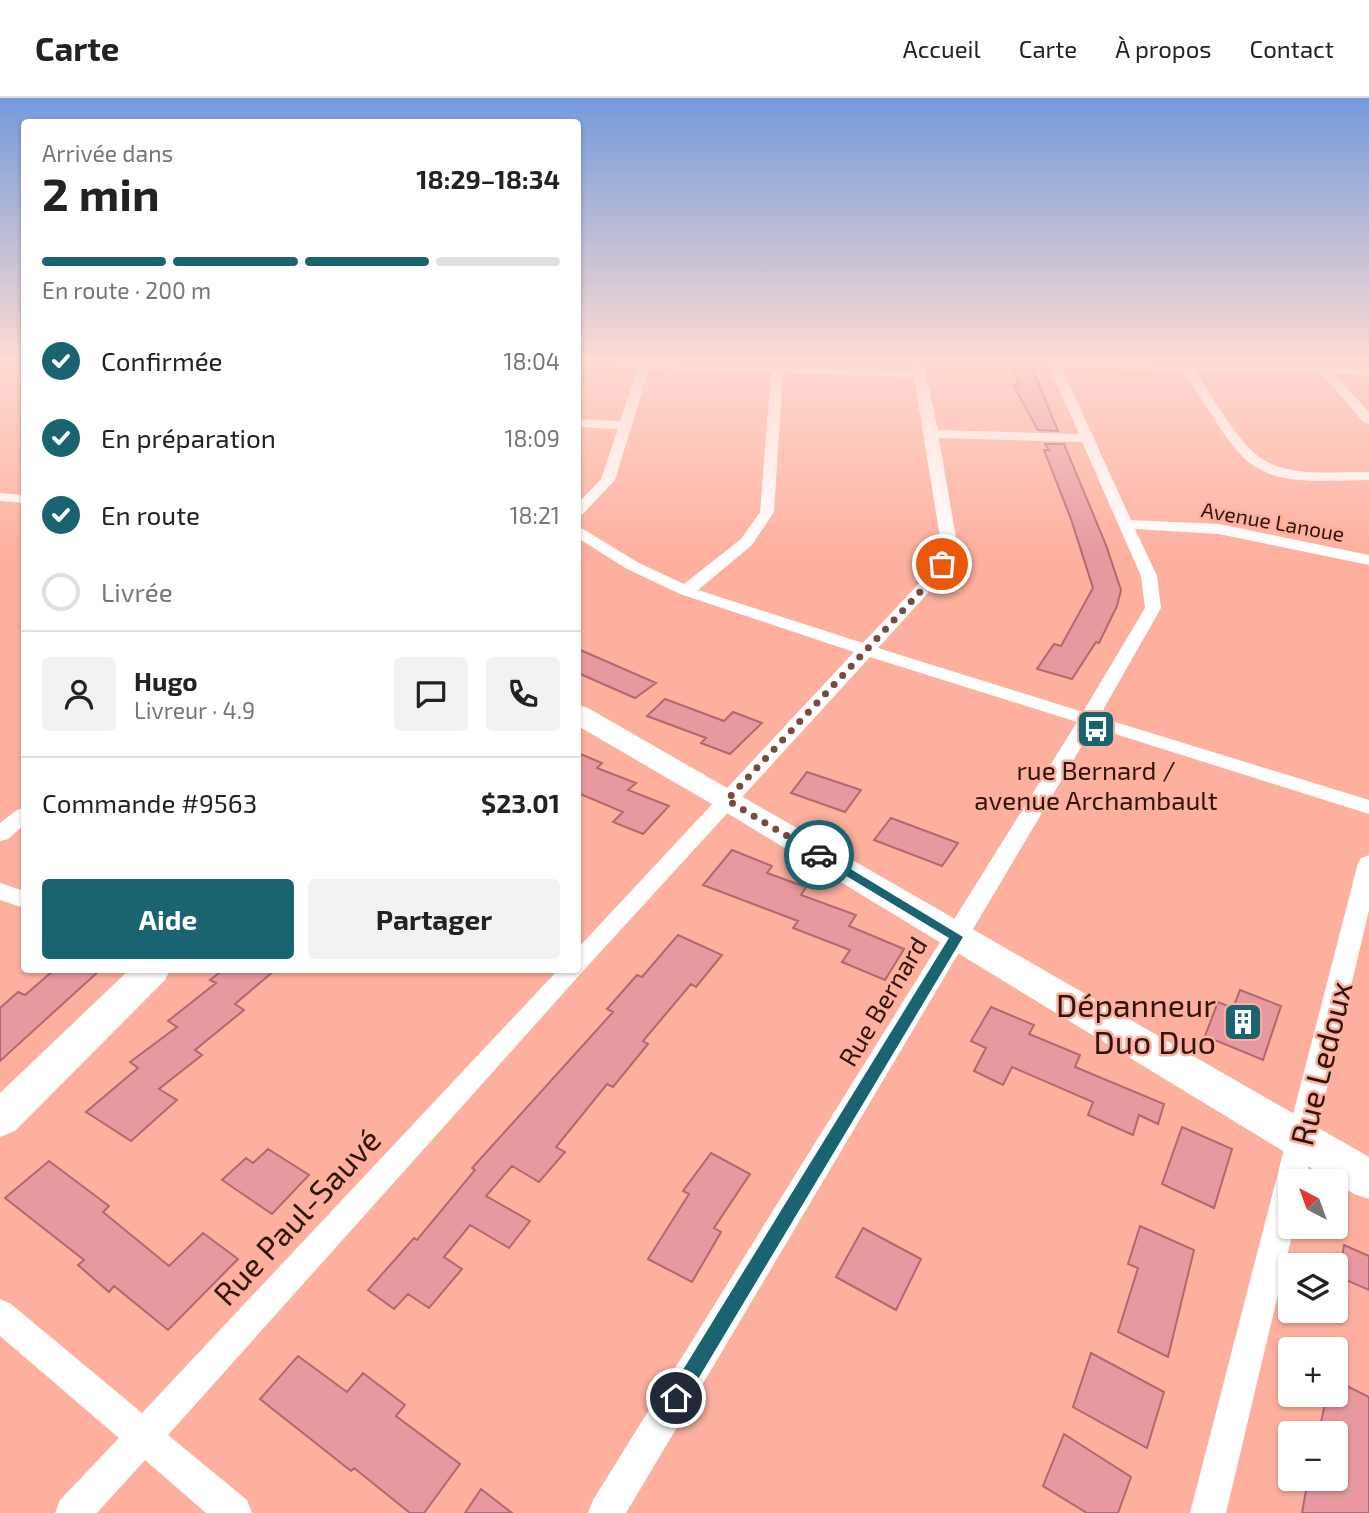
<!DOCTYPE html>
<html lang="fr">
<meta charset="utf-8">
<style>
:root{--surface:#fff;--page:#f2f2f2;--text:#222;--muted:#767676;--line:#e0e0e0;--accent:#1a6371}
body{margin:0;font-family:"Exo 2",sans-serif;background:var(--page);color:var(--text);height:100vh;display:flex;flex-direction:column;font-size:26px;white-space:nowrap}
*{box-sizing:border-box;margin:0}
p{font-size:23px;color:var(--muted)}
.icon{flex:none;width:38px;height:38px;fill:none;stroke:currentColor;stroke-width:2;stroke-linecap:round;stroke-linejoin:round}
.map{position:relative;flex:1;overflow:hidden}
.side{position:absolute;left:21px;top:21px;width:560px;height:854px;display:flex;flex-direction:column;background:var(--surface);border-radius:7px;box-shadow:0 2px 5px #0004}
.side>*{flex:none}
.needle{width:46px;rotate:319deg}
.buttons{position:absolute;left:1278px;top:1071px;display:grid;gap:14px}
.buttons a{display:grid;place-items:center;width:70px;height:70px;border-radius:7px;background:var(--surface);box-shadow:0 2px 5px #0004;font-size:35px}
.pin{position:absolute;display:grid;place-items:center;width:60px;height:60px;color:#fff;margin:-30px;border:4px solid #fff;border-radius:50%;box-shadow:0 2px 7px #0007}
.courier{position:absolute;display:grid;place-items:center;width:70px;height:70px;margin:-35px;border:5px solid #1a6371;border-radius:50%;background:#fff;color:#222;box-shadow:0 2px 9px #0007}
.overview em{font-style:normal;font-weight:700}
.overview div{display:flex;flex-direction:column-reverse}
.overview{display:flex;align-items:center;justify-content:space-between;height:119px;padding:0 21px}
h1{font-size:46px;font-weight:700;line-height:52px}
.bar{display:grid;grid-template-columns:repeat(4,1fr);gap:10px 7px;align-content:center;height:84px;padding:0 21px}
.bar i{height:9px;border-radius:5px;background:var(--line)}
.bar .on{background:var(--accent)}
.bar p{grid-column:span 4}
.line{display:flex;align-items:center;gap:18px;padding:0 21px;border-top:2px solid var(--line)}
.line div{flex:1}
.round{display:grid;place-items:center;flex:none;width:74px;height:74px;border-radius:7px;background:var(--page)}
ol{padding:0 21px;list-style:none}
li{display:flex;align-items:center;gap:21px;height:77px}
li p{margin-inline-start:auto}
li .icon{padding:7px;border-radius:50%;background:var(--accent);color:#fff;stroke-width:4}
li:last-child{color:var(--muted)}
li i{width:38px;height:38px;border:4px solid var(--line);border-radius:50%}
.action{display:flex;gap:14px;margin-top:auto;padding:14px 21px}
.action a{flex:1;height:80px;border-radius:7px;background:var(--accent);color:#fff;font-size:28px;font-weight:700;line-height:80px;text-align:center}
.action a+a{background:var(--page);color:var(--text)}
header{display:flex;align-items:center;gap:42px;box-sizing:border-box;height:98px;padding:0 35px;background:var(--surface);border-bottom:2px solid var(--line)}
header strong{font-size:33px}
nav{display:flex;gap:38px;margin-inline-start:auto;font-size:24px}
.map>svg:first-child{display:block}
</style>
<header>
<strong>Carte</strong>
<nav><a>Accueil</a><a>Carte</a><a>À propos</a><a>Contact</a></nav>
</header>
<div class="map">
<svg width="1369" height="1415" viewBox="0 0 1369 1415">
<rect width="100%" height="100%" fill="#fdb09e"/>
<path fill="#e7999f" stroke="#b1686f" stroke-width="2" d="M1012 259H1028L1058 333 1038 332 1013 287 1019 288 1010 263H1013Z
M1045 346H1064L1106 447 1121 492 1117 508 1099 545 1096 544 1072 581 1037 571 1054 546 1061 548 1093 490 1071 421 1044 352H1049Z
M578 551 656 585 635 600 578 575Z
M665 601 724 623 733 614 762 625 730 656 701 645 706 640 647 618Z
M578 655 602 665 597 670 636 685 628 692 669 708 643 736 613 724 623 714 578 695Z
M807 674 861 692 845 714 791 695Z
M891 720 958 745 942 768 874 742Z
M732 752 772 768 767 775 806 789 801 797 856 817 849 828 904 851 885 882 842 864 850 852 793 830 798 823 703 787Z
M678 837 722 857 696 889 691 886 643 943 648 946 613 989 607 986 556 1049 565 1054 539 1084 512 1068 486 1098 530 1123 509 1150 470 1127 444 1159 462 1171 429 1210 408 1196 394 1211 368 1192 414 1140 417 1142 475 1072 472 1070 613 914 607 911 637 877 642 879Z
M54 872H100L0 963V910L18 894 25 897Z
M223 872H275L235 906 244 912 195 952 202 957 159 991 177 1002 131 1043 86 1014 138 970 130 964 177 929 168 923 216 885 210 882Z
M1240 892 1281 908 1263 962 1205 938 1218 904 1233 910Z
M991 909 1034 927 1029 936 1080 957 1075 969 1164 1006 1158 1026 1139 1017 1133 1037 1088 1017 1093 1004 1012 969 1003 987 974 973 986 950 971 943Z
M1182 1029 1232 1051 1214 1110 1162 1086Z
M268 1051 309 1077 272 1116 222 1082 246 1060 253 1065Z
M711 1055 750 1076 714 1130 721 1134 692 1184 648 1161 689 1096 683 1093Z
M49 1063 109 1108 103 1114 169 1168 203 1135 238 1161 168 1232 114 1188 109 1194 78 1167 84 1162 5 1100Z
M1140 1128 1194 1152 1168 1259 1118 1234 1138 1170 1128 1166Z
M863 1130 921 1161 896 1212 836 1179Z
M1344 1147 1369 1158V1192L1339 1179Z
M1091 1255 1164 1294 1147 1350 1073 1309Z
M298 1258 347 1294 363 1275 405 1307 396 1318 460 1366 424 1415H410L354 1370 351 1373 260 1301Z
M1335 1282 1369 1299V1415H1302L1308 1381H1335V1335L1319 1333 1327 1297H1335Z
M1064 1336 1131 1379 1118 1415H1087L1043 1388Z
M481 1391 512 1415H465Z"/>
<g fill="none" stroke-linecap="round" stroke-linejoin="round">
<path fill="#fff" fill-rule="evenodd" d="M641 259H653L651 264 913 272 910 259H922L938 332 1079 336 1045 259H1057L1058 263 1369 269V277L1334 276 1369 314V326L1364 325 1321 275 1195 273C1211 296 1239 346 1261 360 1290 380 1336 373 1369 374V382C1333 382 1282 389 1251 366 1228 349 1200 297 1183 272L1062 270 1131 422 1219 426 1369 457V467L1219 436 1135 431 1157 478 1161 510 1099 619 1369 702V716L1093 629 626 1415H588L593 1402 1077 624 870 559 584 872 168 1337 247 1402 252 1415H206L145 1362 97 1415H55L60 1402 119 1340 0 1238V1201L11 1206 142 1315 558 872H578V850L854 554 680 496 627 471 578 440V430L583 431 639 465 684 486 741 441 760 414 771 275 649 271 615 382 583 416 578 417V405L601 381 618 331 578 329V321L620 323 638 270 578 268V262L640 264ZM783 275 914 279 942 452 927 477 863 545 698 492 752 447 774 414ZM939 340 1082 344 1141 478 1145 510 1083 614 878 550 939 483 958 452Z
M0 395 24 397V405L0 403Z
M24 710V727L8 741 0 743V725L17 712Z
M1369 757V812L1305 1083H1290V1129H1294L1226 1415H1190L1358 765 1361 760Z
M0 785 24 793V810L0 802Z"/>
<path fill="#fff" fill-rule="evenodd" d="M578 607 588 610 1369 1059V1101L1354 1096 717 709 578 628Z
M129 872H170L165 882 15 1033 0 1039V995Z"/>
</g>
<linearGradient id="sky" x2="0" y2="1"><stop stop-color="#739ada"/><stop offset="0.57" stop-color="#fedbd3"/><stop offset="1" stop-color="#fedbd3" stop-opacity="0"/></linearGradient>
<rect width="1369" height="457" fill="url(#sky)"/>
<path fill="#1a6371" d="M819 752 963 839 683 1306 676 1309 670 1306 667 1300 670 1293 949 840 815 759V754Z"/>
<g fill="none" stroke-linecap="round" stroke-linejoin="round">
<path stroke="#784b40" stroke-width="7" stroke-dasharray="0 12.6" d="M819 757 727 702 933 480 942 466"/>
</g>
<defs>
<g id="bus-square" transform="scale(2.0125)"><rect x="-9" y="-9" width="18" height="18" rx="4" fill="#1a6371" stroke="#fdb09e"/><path d="M-5-6H5V4H4V6H2V4H-2V6H-4V4H-5ZM-3.5-4V0h7V-4ZM-3.5 1.2v1.5H-2V1.2ZM2 1.2v1.5H3.5V1.2Z" fill="#fff"/></g>
<g id="building-square" transform="scale(2.0125)"><rect x="-9" y="-9" width="18" height="18" rx="4" fill="#1a6371" stroke="#fdb09e"/><path d="M-4-6H4V6H1V3H-1V6H-4ZM-2.5-4.3h1.7v1.8h-1.7ZM.8-4.3h1.7v1.8H.8ZM-2.5-1h1.7V.8h-1.7ZM.8-1h1.7V.8H.8Z" fill="#fff"/></g>
</defs>
<g fill-rule="evenodd">
<use href="#bus-square" x="1096" y="631"/>
<use href="#building-square" x="1243" y="924"/>
</g>
<g text-anchor="middle" dominant-baseline="central" stroke-width="5" stroke-linejoin="round" paint-order="stroke">
<g font-size="21" fill="#30140e" stroke="#fdb09e">
<text transform="translate(1273 423) rotate(10)">Avenue Lanoue</text>
</g>
<g font-size="26" fill="#30140e" stroke="#fdb09e">
<text x="1096" y="671">rue Bernard /<tspan x="1096" dy="30">avenue Archambault</tspan></text>
</g>
<g font-size="26" fill="#30140e" stroke="#fdb09e">
<text transform="translate(882 903) rotate(-59)">Rue Bernard</text>
</g>
<g font-size="32" fill="#30140e" stroke="#fdb09e" text-anchor="end">
<text x="1216" y="906">Dépanneur<tspan x="1216" dy="37">Duo Duo</tspan></text>
</g>
<g font-size="32" fill="#30140e" stroke="#fdb09e">
<text transform="translate(1320 965) rotate(-76)">Rue Ledoux</text>
<text transform="translate(296 1118) rotate(-47)">Rue Paul-Sauvé</text>
</g>
</g>
</svg>
<div class="buttons">
<a><svg class="needle" viewBox="-14 -14 28 28"><path d="M0-13l5 13h-10z" fill="#e53935"/><path d="M0 13l5-13h-10z" fill="#767676"/></svg></a>
<a><svg class="icon" aria-label="layers" viewBox="0 0 24 24"><path d="M12 4l9 5-9 5-9-5zM3 14l9 5 9-5"/></svg></a>
<a>+</a>
<a>−</a>
</div>
<div class="pin" style="left:942px;top:466px;background:#ea580c"><svg class="icon" aria-label="bag" viewBox="0 0 24 24"><path d="M5 8h14l-1 12H6zM9 8a3 3 0 0 1 6 0"/></svg></div>
<div class="pin" style="left:676px;top:1300px;background:#1f2937"><svg class="icon" aria-label="home" viewBox="0 0 24 24"><path d="M3 11l9-7 9 7M6 9v11h12V9"/></svg></div>
<div class="courier" style="left:819px;top:757px"><svg class="icon" aria-label="car" viewBox="0 0 24 24"><path d="M5 17H2v-5l4-1 3-4h7l3 4 3 1v5h-3M9 17h6M6 11h13"/><circle cx="7" cy="17" r="2"/><circle cx="17" cy="17" r="2"/></svg></div>
<section class="side">
<div class="overview"><div><h1>2 min</h1><p>Arrivée dans</p></div><em>18:29–18:34</em></div>
<div class="bar"><i class="on"></i><i class="on"></i><i class="on"></i><i></i><p>En route · 200 m</p></div>
<ol>
<li><svg class="icon" aria-label="check" viewBox="0 0 24 24"><path d="M5 12l5 5 9-10"/></svg>Confirmée<p>18:04</p></li>
<li><svg class="icon" aria-label="check" viewBox="0 0 24 24"><path d="M5 12l5 5 9-10"/></svg>En préparation<p>18:09</p></li>
<li><svg class="icon" aria-label="check" viewBox="0 0 24 24"><path d="M5 12l5 5 9-10"/></svg>En route<p>18:21</p></li>
<li><i></i>Livrée</li>
</ol>
<div class="line" style="height:126px"><a class="round"><svg class="icon" aria-label="person" viewBox="0 0 24 24"><circle cx="12" cy="8" r="4"/><path d="M4 21q1-7 8-7t8 7"/></svg></a><div><b>Hugo</b><p>Livreur · 4.9</p></div><a class="round"><svg class="icon" aria-label="chat" viewBox="0 0 24 24"><path d="M4 5h16v11H9l-5 4z"/></svg></a><a class="round"><svg class="icon" aria-label="phone" viewBox="0 0 24 24"><path d="M5 4h4l2 5-3 2q2 4 5 5l2-3 5 2v4C11 20 4 13 5 4z"/></svg></a></div>
<div class="line" style="height:91px"><div>Commande #9563</div><b>$23.01</b></div>
<div class="action"><a>Aide</a><a>Partager</a></div>
</section>
</div>
